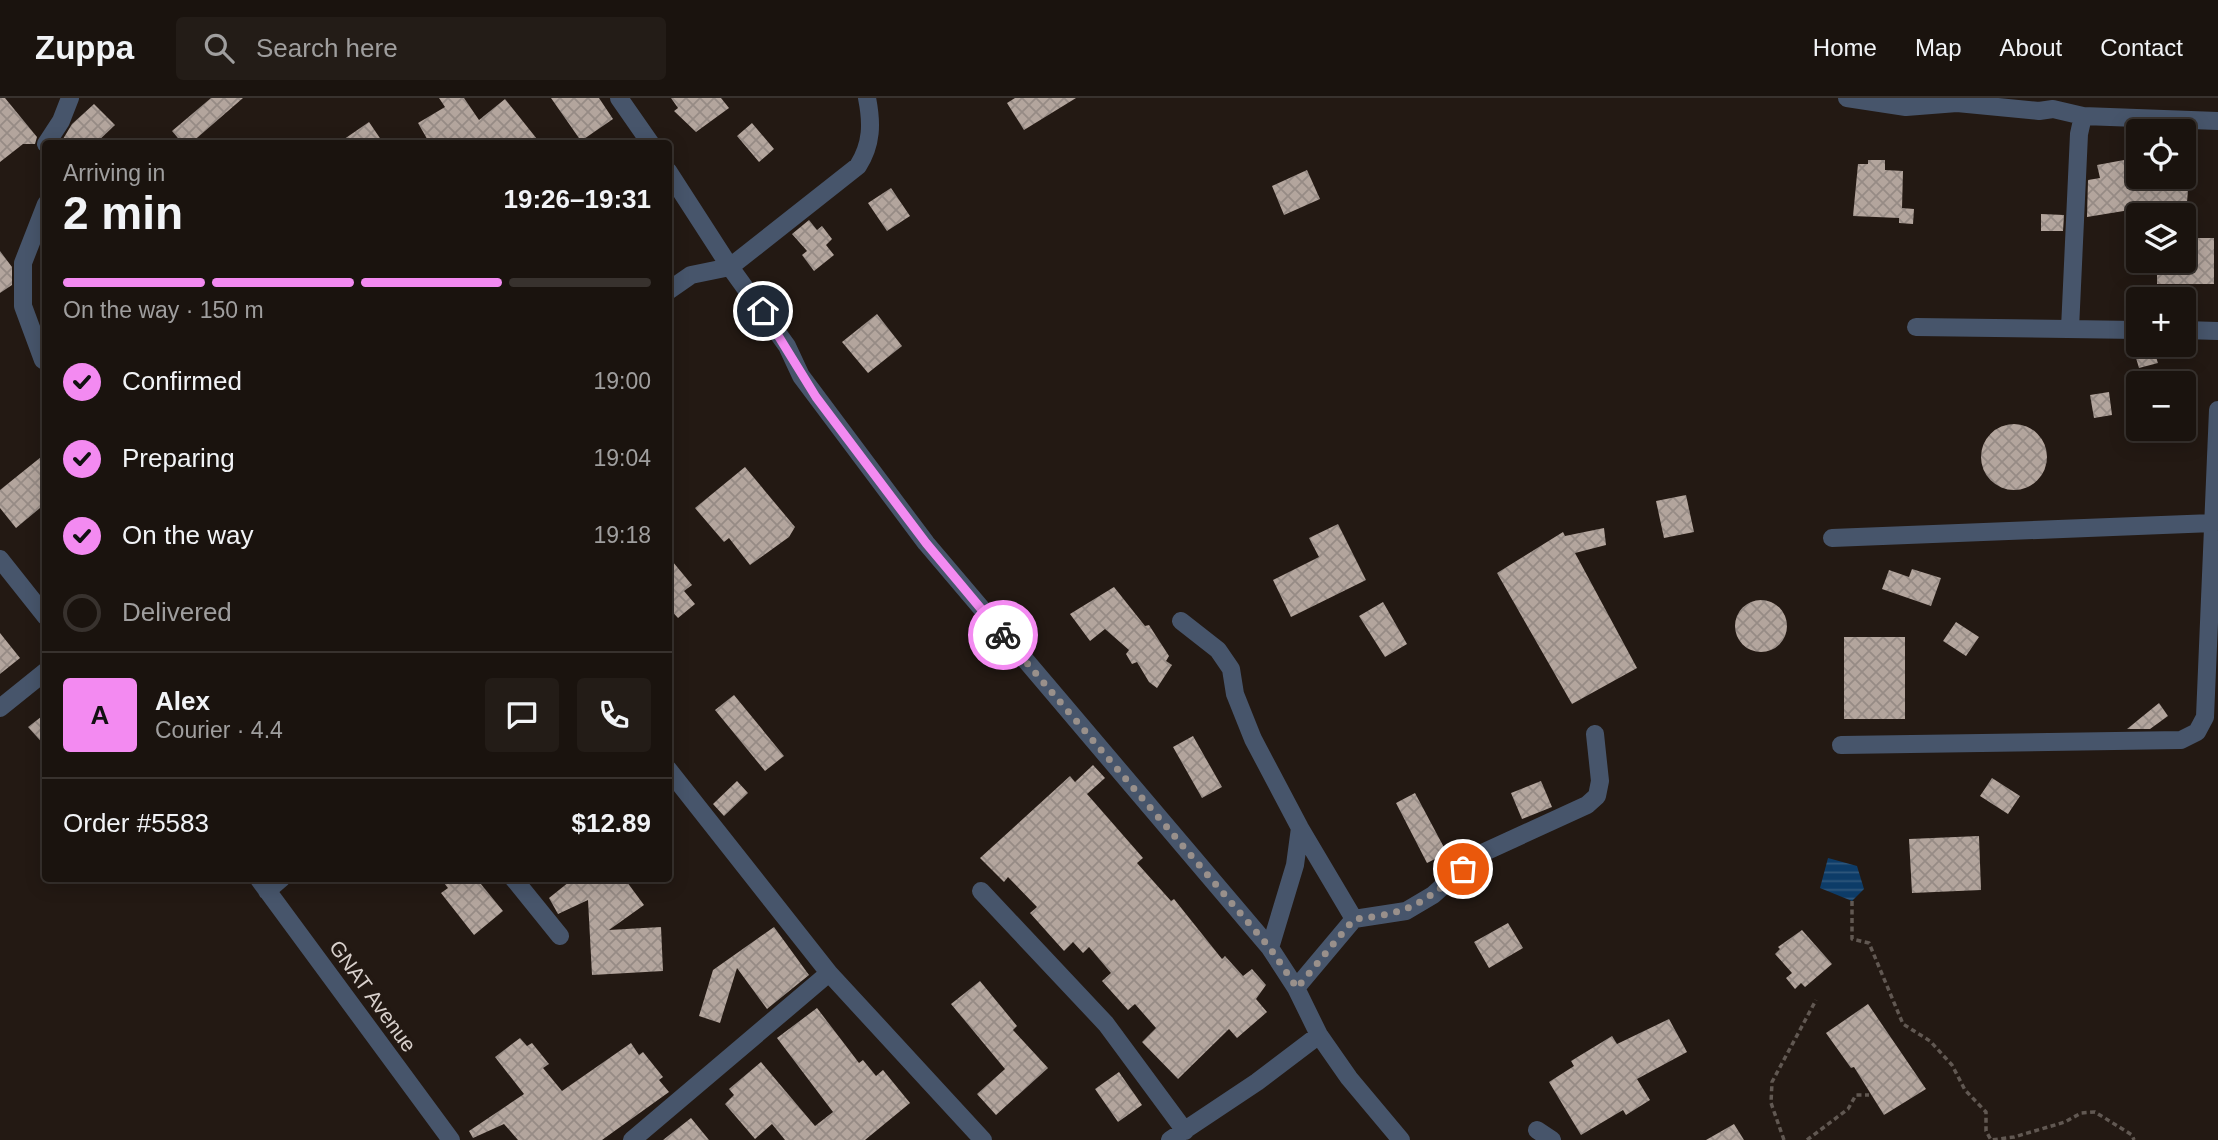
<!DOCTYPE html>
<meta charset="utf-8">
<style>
:root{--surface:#1a130e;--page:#231c17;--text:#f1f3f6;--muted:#9f9e9e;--line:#38322e;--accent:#f38af1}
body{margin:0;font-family:Helvetica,sans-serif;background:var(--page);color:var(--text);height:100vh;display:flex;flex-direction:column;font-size:26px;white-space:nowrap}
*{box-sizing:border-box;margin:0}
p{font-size:23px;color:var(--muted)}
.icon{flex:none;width:38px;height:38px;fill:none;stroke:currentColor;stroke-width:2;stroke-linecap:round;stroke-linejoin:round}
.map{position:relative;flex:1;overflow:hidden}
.side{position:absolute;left:42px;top:42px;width:630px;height:742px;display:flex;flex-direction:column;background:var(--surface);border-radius:7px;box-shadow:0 4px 18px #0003,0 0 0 2px var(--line)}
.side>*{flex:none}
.buttons{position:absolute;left:2126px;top:21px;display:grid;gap:14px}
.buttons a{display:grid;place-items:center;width:70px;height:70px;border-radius:7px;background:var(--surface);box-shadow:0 4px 18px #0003,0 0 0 2px var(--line);font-size:35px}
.pin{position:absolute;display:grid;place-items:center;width:60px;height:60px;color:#fff;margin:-30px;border:4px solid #fff;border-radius:50%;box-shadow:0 2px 7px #0007}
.courier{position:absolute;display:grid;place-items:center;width:70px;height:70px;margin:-35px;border:5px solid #f38af1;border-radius:50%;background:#fff;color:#222;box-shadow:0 2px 9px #0007}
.headline em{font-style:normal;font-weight:800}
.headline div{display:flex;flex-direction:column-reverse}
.headline{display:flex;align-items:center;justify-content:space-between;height:119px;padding:0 21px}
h1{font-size:46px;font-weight:800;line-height:52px}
.bar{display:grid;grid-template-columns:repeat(4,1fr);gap:10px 7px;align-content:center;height:84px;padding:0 21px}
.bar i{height:9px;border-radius:5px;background:var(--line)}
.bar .active{background:var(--accent)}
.bar p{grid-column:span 4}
.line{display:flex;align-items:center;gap:18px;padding:0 21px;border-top:2px solid var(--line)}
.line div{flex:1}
.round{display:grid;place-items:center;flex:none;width:74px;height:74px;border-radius:7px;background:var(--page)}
ol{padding:0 21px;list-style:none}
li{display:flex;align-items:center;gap:21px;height:77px}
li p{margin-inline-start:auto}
li .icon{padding:7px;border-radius:50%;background:var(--accent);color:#111;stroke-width:4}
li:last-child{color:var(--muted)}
li i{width:38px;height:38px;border:4px solid var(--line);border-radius:50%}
header{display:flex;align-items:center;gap:42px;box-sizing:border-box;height:98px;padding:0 35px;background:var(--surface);border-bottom:2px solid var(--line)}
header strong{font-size:33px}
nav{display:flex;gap:38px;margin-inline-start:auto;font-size:24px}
.search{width:490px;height:63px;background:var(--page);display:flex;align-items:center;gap:18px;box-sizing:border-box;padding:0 24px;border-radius:7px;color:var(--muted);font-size:26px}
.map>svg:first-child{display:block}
</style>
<header>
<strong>Zuppa</strong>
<div class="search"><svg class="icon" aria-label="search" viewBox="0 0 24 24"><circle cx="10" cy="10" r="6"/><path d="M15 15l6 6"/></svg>Search here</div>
<nav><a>Home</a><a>Map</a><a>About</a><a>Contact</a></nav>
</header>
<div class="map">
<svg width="2218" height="1042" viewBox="0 0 2218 1042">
<defs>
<pattern id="water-rules" width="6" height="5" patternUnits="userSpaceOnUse" patternTransform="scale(1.75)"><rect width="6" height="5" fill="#0d3c68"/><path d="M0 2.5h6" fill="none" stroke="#30577c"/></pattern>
<pattern id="building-cross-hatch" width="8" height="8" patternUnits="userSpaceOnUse" patternTransform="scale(1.75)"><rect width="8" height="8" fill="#b3a59d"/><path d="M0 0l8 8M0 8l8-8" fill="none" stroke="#968b85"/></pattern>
</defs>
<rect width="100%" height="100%" fill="#231913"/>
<path fill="url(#water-rules)" d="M1828 760 1857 768 1864 791 1852 803 1820 790Z"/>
<path fill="url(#building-cross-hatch)" d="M0 0H5L37 39 35 46H23L0 64Z
M211 0H243L190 46H183L172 33Z
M439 0H464L479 22 505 1 541 46H430L418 25 445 9Z
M551 0H599L613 21 581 43Z
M671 0H721L729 10 696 34 674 13 678 10Z
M1015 0H1076L1024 32 1007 5Z
M94 6 115 27 95 46H60L72 26Z
M369 24 384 46H337Z
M752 25 774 51 759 64 737 38Z
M1868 62H1885V72L1903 73 1902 110 1914 111 1913 126 1899 125V120L1853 118 1858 66H1868Z
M2124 62 2127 79H2189L2186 117H2147L2148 109 2087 119 2088 82 2100 80 2097 67Z
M1307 72 1320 101 1284 117 1272 88Z
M891 90 910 118 887 133 868 105Z
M2041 116 2064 117 2063 133H2041Z
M809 122 817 132 822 128 832 141 826 147 834 157 814 173 802 157 807 153 792 136Z
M2184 140H2214V186H2157V163H2184Z
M0 153 12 169V187L0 195Z
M877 216 902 248 868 275 842 244Z
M2144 247H2152L2158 265 2139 270 2133 250Z
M2109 294 2112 317 2094 320 2090 297Z
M1981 359a33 33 0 1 1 66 0a33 33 0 1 1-66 0Z
M46 355V405L16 430 0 410V392Z
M745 369 795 429 789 439 750 467 729 440 724 444 695 410Z
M1686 397 1694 434 1664 440 1656 403Z
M1338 426 1366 482 1291 519 1273 482 1319 459 1309 440Z
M1604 430 1606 447 1575 455 1637 570 1572 606 1497 475 1563 434 1565 438Z
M668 458 692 487 684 493 695 506 678 520 668 509Z
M1912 471 1941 480 1931 508 1882 491 1889 472 1909 479Z
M1114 489 1145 528 1149 527 1169 558 1166 563 1172 567 1157 590 1149 584 1137 564 1132 566 1126 556 1129 552 1105 531 1090 543 1070 516Z
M1735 528a26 26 0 1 1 52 0a26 26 0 1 1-52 0Z
M1383 504 1407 546 1385 559 1359 518Z
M1956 524 1979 539 1966 558 1943 543Z
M0 535 20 560 0 576Z
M1844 539H1905V621H1844Z
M734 597 784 658 765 673 715 612Z
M2159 605 2168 618 2150 631H2127Z
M46 615V649L28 629Z
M1193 638 1222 689 1202 700 1173 649Z
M1093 667 1105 680 1087 696 1143 760 1137 765 1171 803 1174 801 1222 861 1225 858 1243 878 1252 871 1266 887 1256 901 1267 914 1237 940 1229 931 1178 981 1142 944 1156 930 1135 906 1128 912 1102 883 1111 875 1089 849 1083 855 1073 844 1064 853 1030 815 1037 809 1008 779 1004 784 980 760 1070 678 1075 684Z
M1992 680 2020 698 2008 716 1980 698Z
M737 683 748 695 724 718 713 706Z
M1541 683 1552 709 1522 721 1511 695Z
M1415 695 1447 755 1427 765 1396 705Z
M1979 738 1981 792 1912 795 1909 741Z
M440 780H476L503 813 474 837 441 795 448 790Z
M574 780H624L644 807 609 832 661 829 663 873 592 877 588 802 558 816 549 800Z
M1508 825 1523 850 1489 870 1474 844Z
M774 829 809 877 767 911 737 870 720 925 699 918 713 872Z
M1802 832 1832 866 1805 889 1801 885 1795 891 1786 880 1792 875 1775 856 1780 851 1778 849Z
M980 883 1017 928 1013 932 1048 970 996 1017 977 996 1005 971 951 906Z
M1868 906 1926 991 1884 1017 1854 969 1851 970 1826 935Z
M817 910 859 965 863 962 876 978 883 972 910 1005 865 1042H785L772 1026 755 1041 725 1006 734 997 729 991 761 964 815 1028 833 1014 777 940Z
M1669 921 1687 954 1637 981 1650 1002 1626 1017 1623 1012 1581 1037 1549 984 1574 968 1571 963 1612 938 1617 946Z
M520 940 527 948 532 945 549 966 543 970 562 993 631 945 639 957 643 954 663 979 659 982 669 994 602 1042H518L504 1026 473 1040 469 1033 524 996 495 959Z
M1119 974 1142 1007 1118 1024 1095 991Z
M691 1020 709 1042H663Z
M1734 1026 1744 1042H1706Z"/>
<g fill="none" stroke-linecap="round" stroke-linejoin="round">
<path stroke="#615852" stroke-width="3.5" stroke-dasharray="5 3.5" stroke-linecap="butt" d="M1852 803V841L1869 845 1903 926 1930 943 1952 967 1965 992 1986 1014V1033L1991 1042 2014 1039 2065 1024 2081 1015 2095 1014 2132 1037 2134 1042
M1784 1042 1771 1005 1772 984 1816 902
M1807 1042 1848 1011 1856 997H1869"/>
<path stroke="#47556b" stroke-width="18" d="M619 0 651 46
M1847 0 1906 9 1957 5 2039 13 2053 11 2083 18 2218 23
M46 46 61 23 70 0
M668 73 730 169 787 248 801 278 926 445 1270 850 1296 890 1319 937 1257 984 1170 1042
M668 193 691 177 730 169 858 68C872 46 872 25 867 0
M1916 229 2138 232
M2070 231 2079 36 2083 18
M2184 232 2218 233
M43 262 23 208V165L46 106
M1832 440 2213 425
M0 461 46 519
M1181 523 1218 552 1231 571 1235 596 1253 641 1300 730 1354 821 1296 890
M0 610 46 573
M1841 647 2181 642 2197 634 2205 619 2218 312
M668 671 829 875 983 1042
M258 780 451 1042
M513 780 560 838
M267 793 282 780
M981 793 1106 926 1185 1033
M1354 821 1406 813 1433 797 1478 757 1587 707 1597 698 1600 683 1595 636
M1270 850 1295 767 1300 730
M1319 937 1349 980 1401 1042
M1537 1032 1552 1042
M632 1042 829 875"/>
</g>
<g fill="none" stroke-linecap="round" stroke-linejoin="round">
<path stroke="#99908b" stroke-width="7" stroke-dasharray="0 12.6" d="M1003 537 1270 850 1297 890 1354 821C1408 816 1423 806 1463 771"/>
<path stroke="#f38af1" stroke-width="9" d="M763 213 816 299 926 445 1003 537"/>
</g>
<g text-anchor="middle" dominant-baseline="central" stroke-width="7" stroke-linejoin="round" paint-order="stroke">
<g font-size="21" fill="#d8d0cc" stroke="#231913">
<text transform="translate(373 898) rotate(54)">GNAT Avenue</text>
</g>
</g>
</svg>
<div class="buttons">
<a><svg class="icon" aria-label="locate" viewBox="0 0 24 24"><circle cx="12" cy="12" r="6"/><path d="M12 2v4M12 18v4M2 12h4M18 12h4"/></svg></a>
<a><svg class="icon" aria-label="layers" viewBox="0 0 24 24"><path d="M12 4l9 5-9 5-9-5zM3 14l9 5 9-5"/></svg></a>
<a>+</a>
<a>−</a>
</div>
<div class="pin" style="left:1463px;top:771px;background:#ea580c"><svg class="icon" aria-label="bag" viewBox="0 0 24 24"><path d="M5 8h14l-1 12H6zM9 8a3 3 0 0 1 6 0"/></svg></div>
<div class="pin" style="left:763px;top:213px;background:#1f2937"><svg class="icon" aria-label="home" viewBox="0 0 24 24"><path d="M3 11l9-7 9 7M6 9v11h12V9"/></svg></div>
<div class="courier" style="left:1003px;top:537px"><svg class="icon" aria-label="bike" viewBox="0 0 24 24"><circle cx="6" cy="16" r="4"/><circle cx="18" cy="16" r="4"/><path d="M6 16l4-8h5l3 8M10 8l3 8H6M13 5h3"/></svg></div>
<section class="side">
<div class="headline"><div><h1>2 min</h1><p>Arriving in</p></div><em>19:26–19:31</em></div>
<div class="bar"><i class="active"></i><i class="active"></i><i class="active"></i><i></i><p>On the way · 150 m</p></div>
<ol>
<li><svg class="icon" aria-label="check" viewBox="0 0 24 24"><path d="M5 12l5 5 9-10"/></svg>Confirmed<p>19:00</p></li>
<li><svg class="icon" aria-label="check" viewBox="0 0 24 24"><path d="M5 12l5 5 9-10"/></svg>Preparing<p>19:04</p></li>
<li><svg class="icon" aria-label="check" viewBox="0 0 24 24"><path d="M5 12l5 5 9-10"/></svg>On the way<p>19:18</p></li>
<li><i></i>Delivered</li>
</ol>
<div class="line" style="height:126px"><b class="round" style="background:var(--accent);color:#111">A</b><div><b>Alex</b><p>Courier · 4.4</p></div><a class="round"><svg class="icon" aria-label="chat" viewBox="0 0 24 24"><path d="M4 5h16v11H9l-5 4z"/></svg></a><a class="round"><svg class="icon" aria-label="phone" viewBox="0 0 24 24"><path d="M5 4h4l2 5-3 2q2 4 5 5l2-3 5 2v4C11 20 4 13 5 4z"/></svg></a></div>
<div class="line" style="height:91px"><div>Order #5583</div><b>$12.89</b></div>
</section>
</div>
